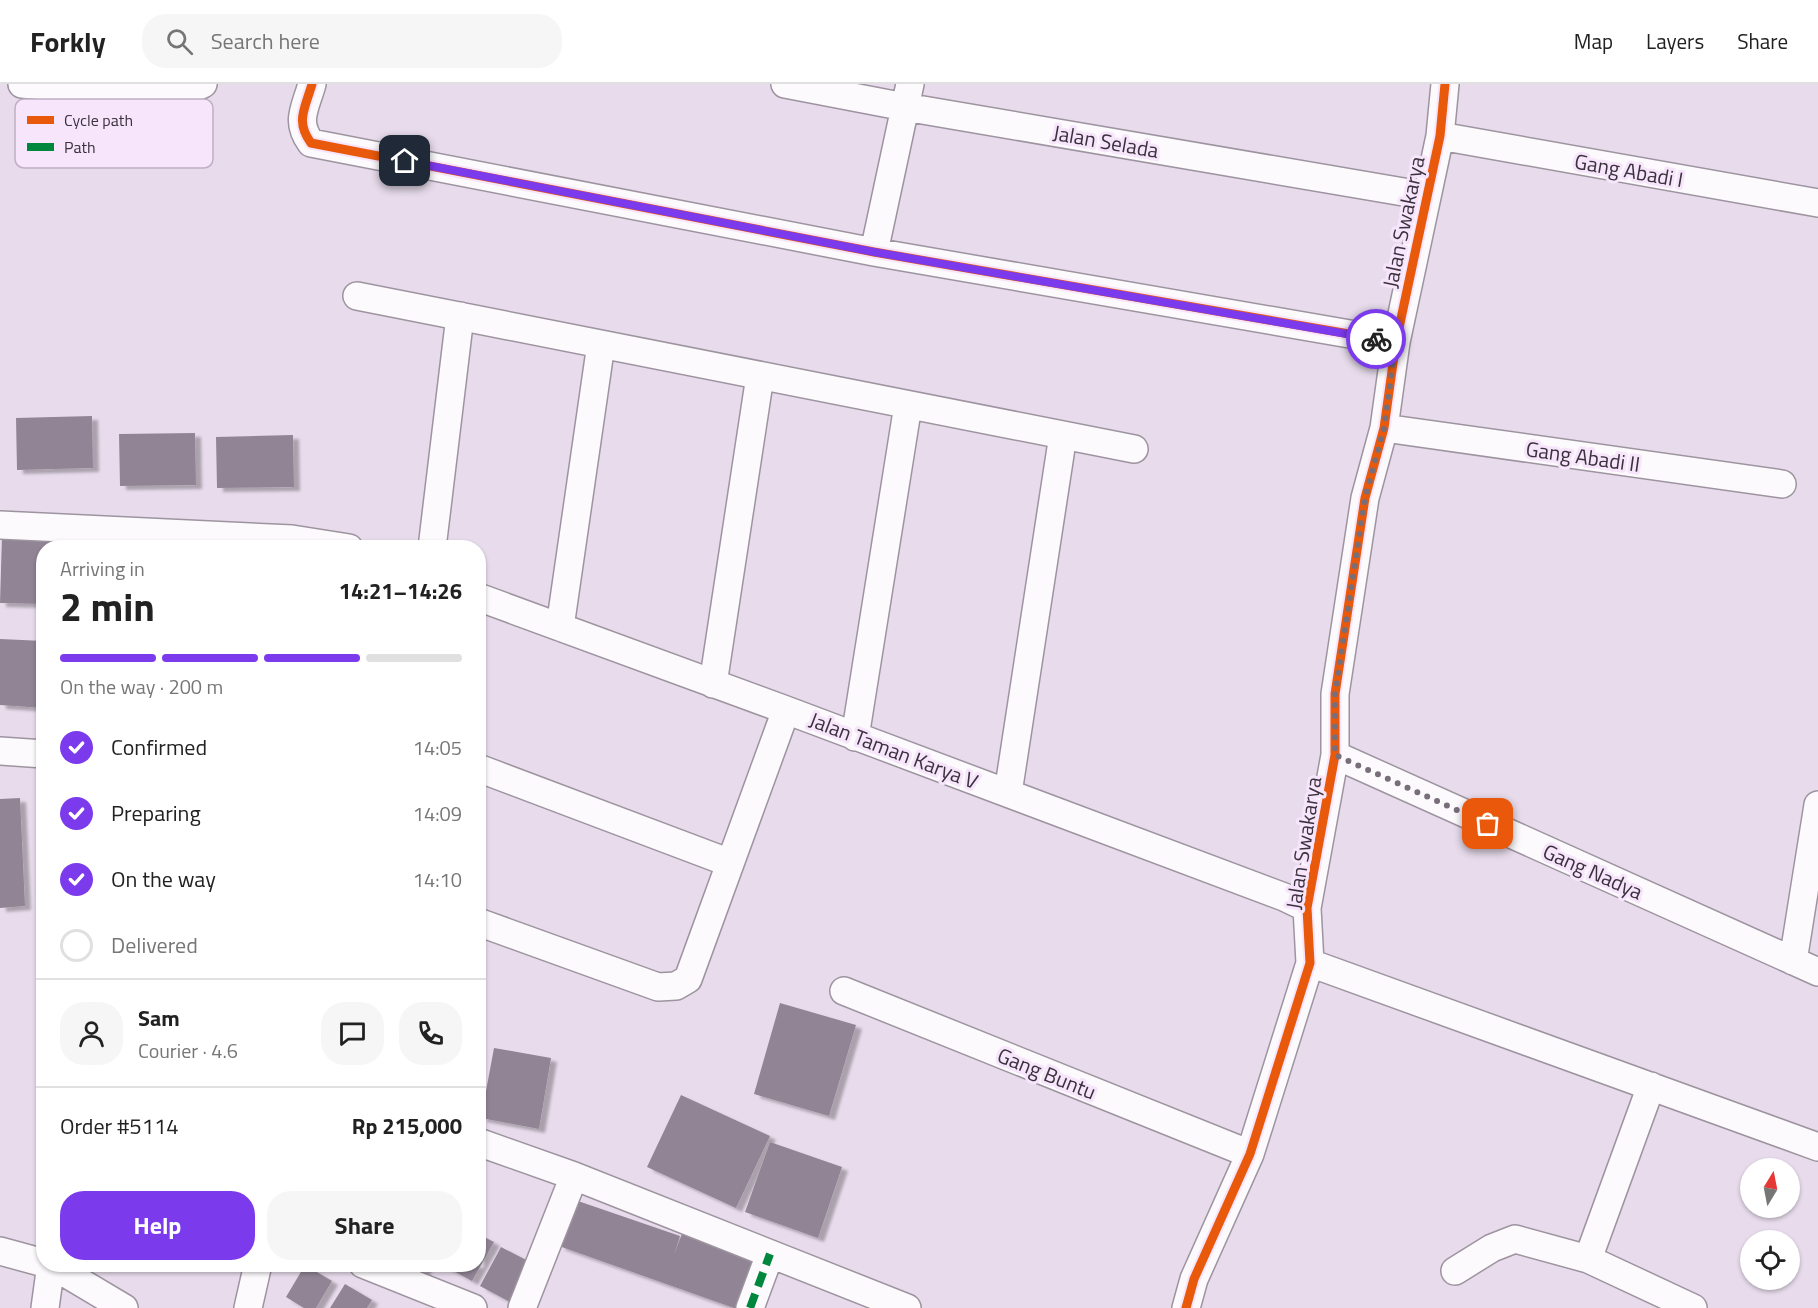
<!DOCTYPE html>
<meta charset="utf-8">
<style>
:root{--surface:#fff;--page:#f6f6f6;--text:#222;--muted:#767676;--line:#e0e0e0;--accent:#7c3aed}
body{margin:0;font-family:"Titillium Web",sans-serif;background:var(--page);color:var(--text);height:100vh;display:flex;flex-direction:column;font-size:22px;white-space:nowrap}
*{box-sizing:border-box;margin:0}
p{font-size:20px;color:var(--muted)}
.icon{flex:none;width:33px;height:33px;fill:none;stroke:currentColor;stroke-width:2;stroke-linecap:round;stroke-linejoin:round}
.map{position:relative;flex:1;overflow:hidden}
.side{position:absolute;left:36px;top:456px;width:450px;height:732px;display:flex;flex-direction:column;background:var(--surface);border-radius:24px;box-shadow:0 2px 4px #0004}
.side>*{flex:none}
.needle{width:39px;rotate:10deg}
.tools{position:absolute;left:1740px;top:1074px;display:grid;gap:12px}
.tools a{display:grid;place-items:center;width:60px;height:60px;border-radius:50%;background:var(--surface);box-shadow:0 2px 4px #0004;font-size:30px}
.pin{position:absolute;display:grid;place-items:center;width:51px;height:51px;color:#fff;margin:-26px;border-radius:12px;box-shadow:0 3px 9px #0006}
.courier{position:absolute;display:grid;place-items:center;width:60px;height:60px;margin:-30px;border:4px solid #7c3aed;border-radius:50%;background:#fff;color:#222;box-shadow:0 2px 8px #0007}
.head em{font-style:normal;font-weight:700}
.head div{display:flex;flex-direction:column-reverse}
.head{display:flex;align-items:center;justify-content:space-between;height:102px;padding:0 24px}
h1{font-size:39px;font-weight:700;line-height:45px}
.bar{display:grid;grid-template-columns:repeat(4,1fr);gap:9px 6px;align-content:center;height:72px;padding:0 24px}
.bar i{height:8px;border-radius:4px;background:var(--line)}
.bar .on{background:var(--accent)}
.bar p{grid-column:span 4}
.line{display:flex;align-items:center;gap:15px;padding:0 24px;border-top:2px solid var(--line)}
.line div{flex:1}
.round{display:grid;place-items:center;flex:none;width:63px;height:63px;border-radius:24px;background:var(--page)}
ol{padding:0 24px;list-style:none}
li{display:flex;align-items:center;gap:18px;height:66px}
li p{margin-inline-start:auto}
li .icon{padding:6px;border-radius:50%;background:var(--accent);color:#fff;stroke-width:4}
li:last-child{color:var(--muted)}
li i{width:33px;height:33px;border:3px solid var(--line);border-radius:50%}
.button{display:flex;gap:12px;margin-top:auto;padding:12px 24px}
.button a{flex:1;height:69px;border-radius:24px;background:var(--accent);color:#fff;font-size:24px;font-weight:700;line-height:69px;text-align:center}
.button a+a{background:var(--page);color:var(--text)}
header{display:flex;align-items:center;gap:36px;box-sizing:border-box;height:84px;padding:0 30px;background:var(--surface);border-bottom:2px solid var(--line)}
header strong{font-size:28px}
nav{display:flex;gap:33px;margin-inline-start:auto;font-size:21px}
.search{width:420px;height:54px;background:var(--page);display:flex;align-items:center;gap:15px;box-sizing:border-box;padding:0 21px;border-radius:24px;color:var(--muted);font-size:22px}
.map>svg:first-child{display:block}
</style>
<header>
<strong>Forkly</strong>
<div class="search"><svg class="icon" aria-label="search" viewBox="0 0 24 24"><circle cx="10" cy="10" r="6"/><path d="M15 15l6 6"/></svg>Search here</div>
<nav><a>Map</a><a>Layers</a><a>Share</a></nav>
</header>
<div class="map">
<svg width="1818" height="1224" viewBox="0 0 1818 1224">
<defs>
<filter id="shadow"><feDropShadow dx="6" dy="4" stdDeviation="1.5" flood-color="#0004"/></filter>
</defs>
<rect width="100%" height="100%" fill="#e8dcec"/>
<path fill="#918595" filter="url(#shadow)" d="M92 332 93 384 17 386 16 334Z
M195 349 196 401 120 402 119 350Z
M293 351 294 403 217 404 216 353Z
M2 452 74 455V464H44V520L0 519Z
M94 452 165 455V464H93Z
M0 555 44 557V624L0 621Z
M20 714 25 822 0 824V715Z
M780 919 856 941 829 1032 754 1010Z
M494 964 551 974 539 1045 481 1034Z
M681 1011 770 1052 736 1124 647 1083Z
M770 1058 842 1083 818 1154 745 1128Z
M575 1116 680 1152 674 1171 683 1147 758 1175 740 1224H734L559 1162Z
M478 1150 494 1158 472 1197 441 1180H478Z
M501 1163 534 1180 512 1219 480 1202Z
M408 1180H428L423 1189Z
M305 1181 332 1197 316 1224H304L286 1213Z
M345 1200 372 1216 367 1224H330Z"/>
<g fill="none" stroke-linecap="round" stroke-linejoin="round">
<g stroke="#9d94a0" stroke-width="30">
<path id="street" d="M22 0 174 13 203 0
M312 0C305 25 295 37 311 59L874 168 1396 258
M785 0 905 23 1427 112
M1440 52 1818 119
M874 168 910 0
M357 212 1134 365
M1384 344 1782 400
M0 441 292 455 349 464
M432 464 460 232
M478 513 786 626 1284 813 1307 824
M560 543 601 260
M713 600 760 292
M855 653 908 321
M0 667 44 670
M1335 671 1818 888
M478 684 730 779
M1008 709 1063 351
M478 838 658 903 676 902 688 895 786 626
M1793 877 1818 721
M1310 879 1818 1063
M844 907 1250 1070
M478 1058 574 1092 907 1224
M0 1167 44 1179
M1588 1175 1651 1002
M50 1180 124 1224
M363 1180 473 1224
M1455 1187 1492 1164 1515 1155 1588 1175 1693 1224
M45 1224 51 1180
M248 1224 258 1180
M522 1224 574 1092
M750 1224 770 1170
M1186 1224 1194 1195 1250 1070 1310 879 1307 824 1335 671V610L1365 414 1384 344 1396 258 1440 52 1445 0"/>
</g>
<use href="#street" stroke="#fcfafc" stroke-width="27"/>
<path stroke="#00873e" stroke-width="8" stroke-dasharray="15 8" stroke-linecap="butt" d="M51 1181V1180
M750 1224 770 1170"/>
<g stroke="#f7e5fc" stroke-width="13">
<path id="cycleway" d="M312 0C305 25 295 37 311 59L874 168 1396 258
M1186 1224 1194 1195 1250 1070 1310 879 1307 824 1335 671V610L1365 414 1384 344 1396 258 1440 52 1445 0"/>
</g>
<use href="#cycleway" stroke="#e8590c" stroke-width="9"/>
</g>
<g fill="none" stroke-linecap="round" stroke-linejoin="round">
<path stroke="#786e7a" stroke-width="6" stroke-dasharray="0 10.8" d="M1376 255 1396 258 1384 344 1365 414 1335 610V671L1488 740"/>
<path stroke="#7c3aed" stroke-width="8" d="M405 77 874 168 1376 255"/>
</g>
<g text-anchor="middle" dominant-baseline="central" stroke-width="6" stroke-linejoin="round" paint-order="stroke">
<g font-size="21" fill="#3b323d" stroke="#f7e5fc">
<text transform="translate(1106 57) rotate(10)">Jalan Selada</text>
<text transform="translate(1629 86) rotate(10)">Gang Abadi I</text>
<text transform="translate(1403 138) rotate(-78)">Jalan Swakarya</text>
<text transform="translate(1583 372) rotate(8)">Gang Abadi II</text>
<text transform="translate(894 666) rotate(21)">Jalan Taman Karya V</text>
<text transform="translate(1303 759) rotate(-81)">Jalan Swakarya</text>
<text transform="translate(1593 787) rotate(24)">Gang Nadya</text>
<text transform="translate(1047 989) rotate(22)">Gang Buntu</text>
</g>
</g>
<rect x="15" y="15" width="198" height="69" rx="9" fill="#f7e5fc" stroke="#bfafc3" stroke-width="1.5"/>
<rect x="27" y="32" width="27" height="8" fill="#e8590c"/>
<rect x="27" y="59" width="27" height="8" fill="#00873e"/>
<g font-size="16" fill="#3b323d">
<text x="64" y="42">Cycle path</text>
<text x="64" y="69">Path</text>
</g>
</svg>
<div class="tools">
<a><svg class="needle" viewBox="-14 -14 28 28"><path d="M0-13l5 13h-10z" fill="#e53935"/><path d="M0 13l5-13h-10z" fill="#767676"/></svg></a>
<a><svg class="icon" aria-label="locate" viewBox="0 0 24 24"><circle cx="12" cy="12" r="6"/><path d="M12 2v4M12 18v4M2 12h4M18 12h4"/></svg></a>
</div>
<div class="pin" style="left:1488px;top:740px;background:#ea580c"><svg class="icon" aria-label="bag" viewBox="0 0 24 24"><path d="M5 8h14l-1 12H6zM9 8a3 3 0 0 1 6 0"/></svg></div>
<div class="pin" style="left:405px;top:77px;background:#1f2937"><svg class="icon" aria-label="home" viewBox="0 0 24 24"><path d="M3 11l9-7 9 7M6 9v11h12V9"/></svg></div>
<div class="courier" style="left:1376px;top:255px"><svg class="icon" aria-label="bike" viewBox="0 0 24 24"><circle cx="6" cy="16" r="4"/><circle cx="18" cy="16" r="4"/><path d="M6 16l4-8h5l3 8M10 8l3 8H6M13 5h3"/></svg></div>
<section class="side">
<div class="head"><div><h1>2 min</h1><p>Arriving in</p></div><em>14:21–14:26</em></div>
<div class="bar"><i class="on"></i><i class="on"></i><i class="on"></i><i></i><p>On the way · 200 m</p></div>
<ol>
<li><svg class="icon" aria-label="check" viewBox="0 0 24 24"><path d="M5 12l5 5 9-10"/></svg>Confirmed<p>14:05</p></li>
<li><svg class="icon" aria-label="check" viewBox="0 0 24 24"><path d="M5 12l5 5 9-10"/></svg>Preparing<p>14:09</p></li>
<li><svg class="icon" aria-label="check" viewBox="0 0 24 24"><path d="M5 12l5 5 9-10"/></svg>On the way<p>14:10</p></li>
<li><i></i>Delivered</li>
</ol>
<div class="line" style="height:108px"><a class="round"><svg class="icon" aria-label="person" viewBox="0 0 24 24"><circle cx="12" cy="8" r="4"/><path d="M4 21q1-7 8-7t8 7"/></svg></a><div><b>Sam</b><p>Courier · 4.6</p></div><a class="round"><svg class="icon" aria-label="chat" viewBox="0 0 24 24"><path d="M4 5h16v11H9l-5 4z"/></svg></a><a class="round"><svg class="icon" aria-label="phone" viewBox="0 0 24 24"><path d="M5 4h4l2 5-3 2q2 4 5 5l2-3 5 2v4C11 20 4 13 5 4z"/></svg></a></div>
<div class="line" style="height:78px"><div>Order #5114</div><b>Rp 215,000</b></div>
<div class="button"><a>Help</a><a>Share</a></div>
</section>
</div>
